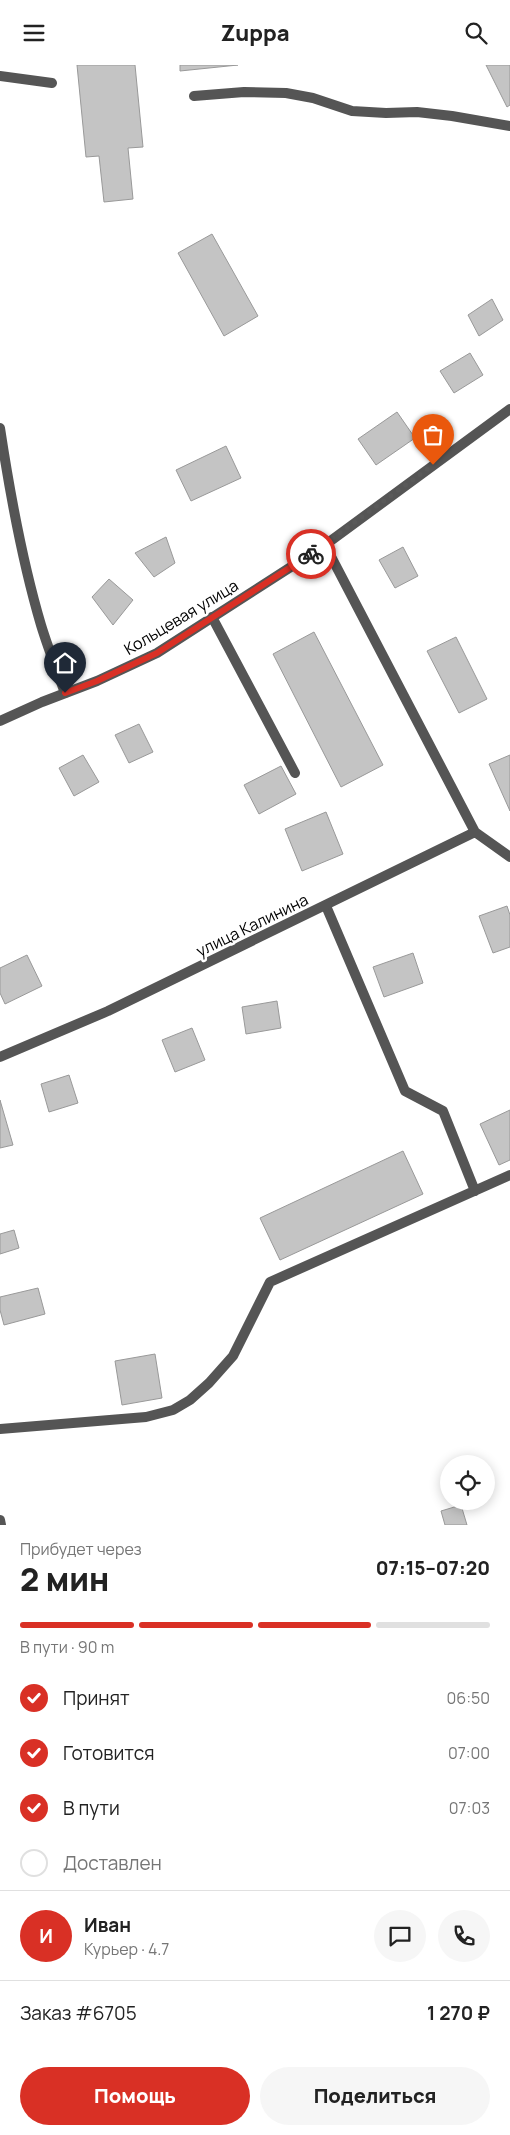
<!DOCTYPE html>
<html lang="ru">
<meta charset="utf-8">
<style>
:root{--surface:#fff;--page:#f6f6f6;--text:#222;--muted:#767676;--line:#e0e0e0;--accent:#d93025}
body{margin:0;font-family:Manrope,sans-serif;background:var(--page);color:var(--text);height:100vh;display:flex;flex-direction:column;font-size:19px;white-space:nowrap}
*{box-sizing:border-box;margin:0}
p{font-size:16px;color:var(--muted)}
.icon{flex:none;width:28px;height:28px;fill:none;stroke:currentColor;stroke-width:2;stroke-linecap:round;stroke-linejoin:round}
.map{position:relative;height:1460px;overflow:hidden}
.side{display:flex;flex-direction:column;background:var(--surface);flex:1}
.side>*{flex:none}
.buttons{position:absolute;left:440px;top:1390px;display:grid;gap:10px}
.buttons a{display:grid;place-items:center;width:55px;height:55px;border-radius:50%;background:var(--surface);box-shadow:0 2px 12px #0003;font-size:25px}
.pin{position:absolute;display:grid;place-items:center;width:42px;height:42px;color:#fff;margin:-51px -21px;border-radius:50% 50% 50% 0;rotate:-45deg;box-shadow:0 0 5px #0007}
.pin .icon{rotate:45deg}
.courier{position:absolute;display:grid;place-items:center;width:50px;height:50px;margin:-25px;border:4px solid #d93025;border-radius:50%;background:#fff;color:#222;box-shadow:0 1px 6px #0007}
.overview em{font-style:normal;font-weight:800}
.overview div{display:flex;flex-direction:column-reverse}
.overview{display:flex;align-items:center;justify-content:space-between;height:85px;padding:0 20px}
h1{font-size:32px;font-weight:800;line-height:38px}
.bar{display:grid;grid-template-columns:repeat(4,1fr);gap:8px 5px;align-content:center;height:60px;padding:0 20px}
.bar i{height:6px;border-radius:4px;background:var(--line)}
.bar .on{background:var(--accent)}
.bar p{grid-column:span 4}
.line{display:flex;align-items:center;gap:12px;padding:0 20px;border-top:1px solid var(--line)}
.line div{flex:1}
.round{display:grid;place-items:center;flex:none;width:52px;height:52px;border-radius:26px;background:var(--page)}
ol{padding:0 20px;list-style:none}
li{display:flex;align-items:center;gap:15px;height:55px}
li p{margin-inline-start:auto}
li .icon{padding:5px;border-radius:50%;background:var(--accent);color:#fff;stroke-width:4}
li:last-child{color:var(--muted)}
li i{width:28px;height:28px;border:2px solid var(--line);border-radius:50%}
.cta{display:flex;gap:10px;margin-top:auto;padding:10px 20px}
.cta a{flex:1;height:58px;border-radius:30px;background:var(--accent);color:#fff;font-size:20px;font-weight:800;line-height:58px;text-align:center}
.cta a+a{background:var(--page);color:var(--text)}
header{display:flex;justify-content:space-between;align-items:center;height:65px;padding:0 20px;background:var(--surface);font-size:22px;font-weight:800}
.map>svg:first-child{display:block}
</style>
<header><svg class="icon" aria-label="menu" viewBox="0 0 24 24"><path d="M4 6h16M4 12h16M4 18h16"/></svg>Zuppa<svg class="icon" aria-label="search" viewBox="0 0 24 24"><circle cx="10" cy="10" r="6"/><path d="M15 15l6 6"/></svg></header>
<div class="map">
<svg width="510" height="1460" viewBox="0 0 510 1460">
<rect width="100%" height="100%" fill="#fff"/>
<path fill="#c4c4c4" stroke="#999" d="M77 0H135L143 82 128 83 133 134 104 137 99 91 86 92Z
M180 0H238L180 6Z
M486 0H510V40L507 42Z
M212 169 258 251 224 271 178 188Z
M492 234 503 255 479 271 468 250Z
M470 288 483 310 454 328 440 306Z
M397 347 415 373 376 400 358 374Z
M226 381 241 413 191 436 176 405Z
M166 472 175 498 154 512 135 488Z
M403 482 418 511 395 523 379 495Z
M109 514 133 535 113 560 92 532Z
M314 567 383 700 341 722 273 589Z
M456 572 487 634 459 648 427 586Z
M139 659 153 687 129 698 115 670Z
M83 690 99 717 74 731 59 703Z
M510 690V746L489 699Z
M281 701 296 729 259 749 244 720Z
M326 747 343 789 302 806 285 764Z
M507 841 510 850V882L493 888 479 851Z
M413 888 423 918 384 932 373 902Z
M27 890 42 921 5 939 0 928V903Z
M277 936 281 963 246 969 242 942Z
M192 963 205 995 175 1007 162 975Z
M69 1010 78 1038 49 1047 41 1019Z
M0 1035 13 1080 0 1083Z
M510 1045V1095L499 1100 480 1059Z
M403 1086 423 1129 280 1195 260 1153Z
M14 1165 19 1183 0 1189V1169Z
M38 1223 45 1249 4 1260 0 1245V1232Z
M155 1289 162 1333 122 1340 115 1296Z
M461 1440 467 1460H445L441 1446Z"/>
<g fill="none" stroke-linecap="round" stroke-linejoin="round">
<path stroke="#555" stroke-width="10" d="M0 11 52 18
M194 31 244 27 286 28 313 33 352 46 386 48 417 47 452 51 510 61
M0 363C10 429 22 496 41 560 48 583 57 606 65 628
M212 552 295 708
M326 841 405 1026 443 1046 475 1126
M0 1364 146 1352 173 1345 190 1335 209 1318 233 1291 270 1217 510 1110"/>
<path stroke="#555" stroke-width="10" d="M325 480 475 767 510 792
M0 992 108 946 475 767
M0 1455 1 1460"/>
<path stroke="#555" stroke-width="10" d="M0 656 42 637 97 616 157 588 325 480 510 344"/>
</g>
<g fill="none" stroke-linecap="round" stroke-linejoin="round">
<path stroke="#595959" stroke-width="5" stroke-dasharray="0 9" d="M311 489 433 400"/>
<path stroke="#d93025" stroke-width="6" d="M65 628 97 616 157 588 311 489"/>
</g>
<g text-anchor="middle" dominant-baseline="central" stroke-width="5" stroke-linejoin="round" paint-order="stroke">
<g font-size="16" fill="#000" stroke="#fff">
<text transform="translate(181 552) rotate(-31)">Кольцевая улица</text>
<text transform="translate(252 860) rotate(-26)">улица Калинина</text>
</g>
</g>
</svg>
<div class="buttons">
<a><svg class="icon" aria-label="locate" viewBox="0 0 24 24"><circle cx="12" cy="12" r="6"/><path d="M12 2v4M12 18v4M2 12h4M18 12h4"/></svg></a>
</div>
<div class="pin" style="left:433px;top:400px;background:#ea580c"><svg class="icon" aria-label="bag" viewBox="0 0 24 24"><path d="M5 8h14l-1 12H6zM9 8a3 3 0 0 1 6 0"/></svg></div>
<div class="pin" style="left:65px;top:628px;background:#1f2937"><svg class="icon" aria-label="home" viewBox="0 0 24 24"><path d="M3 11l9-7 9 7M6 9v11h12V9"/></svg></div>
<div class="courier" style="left:311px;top:489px"><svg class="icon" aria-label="bike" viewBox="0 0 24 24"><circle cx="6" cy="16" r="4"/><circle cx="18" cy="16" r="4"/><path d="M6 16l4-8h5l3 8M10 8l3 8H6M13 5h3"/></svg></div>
</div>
<section class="side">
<div class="overview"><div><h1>2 мин</h1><p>Прибудет через</p></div><em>07:15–07:20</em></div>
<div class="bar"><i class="on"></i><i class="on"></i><i class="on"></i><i></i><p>В пути · 90 m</p></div>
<ol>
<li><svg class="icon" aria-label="check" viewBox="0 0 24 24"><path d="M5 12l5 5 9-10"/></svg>Принят<p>06:50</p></li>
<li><svg class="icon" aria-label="check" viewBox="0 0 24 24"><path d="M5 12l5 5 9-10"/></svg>Готовится<p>07:00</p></li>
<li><svg class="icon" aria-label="check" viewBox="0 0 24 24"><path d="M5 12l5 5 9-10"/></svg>В пути<p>07:03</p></li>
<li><i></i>Доставлен</li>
</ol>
<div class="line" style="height:90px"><b class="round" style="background:var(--accent);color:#fff">И</b><div><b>Иван</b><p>Курьер · 4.7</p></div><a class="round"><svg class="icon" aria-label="chat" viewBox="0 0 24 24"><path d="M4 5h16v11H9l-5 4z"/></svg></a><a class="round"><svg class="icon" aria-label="phone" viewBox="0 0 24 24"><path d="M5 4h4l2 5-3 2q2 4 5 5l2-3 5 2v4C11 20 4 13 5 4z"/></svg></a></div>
<div class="line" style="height:65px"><div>Заказ #6705</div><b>1 270 ₽</b></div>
<div class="cta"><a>Помощь</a><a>Поделиться</a></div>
</section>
